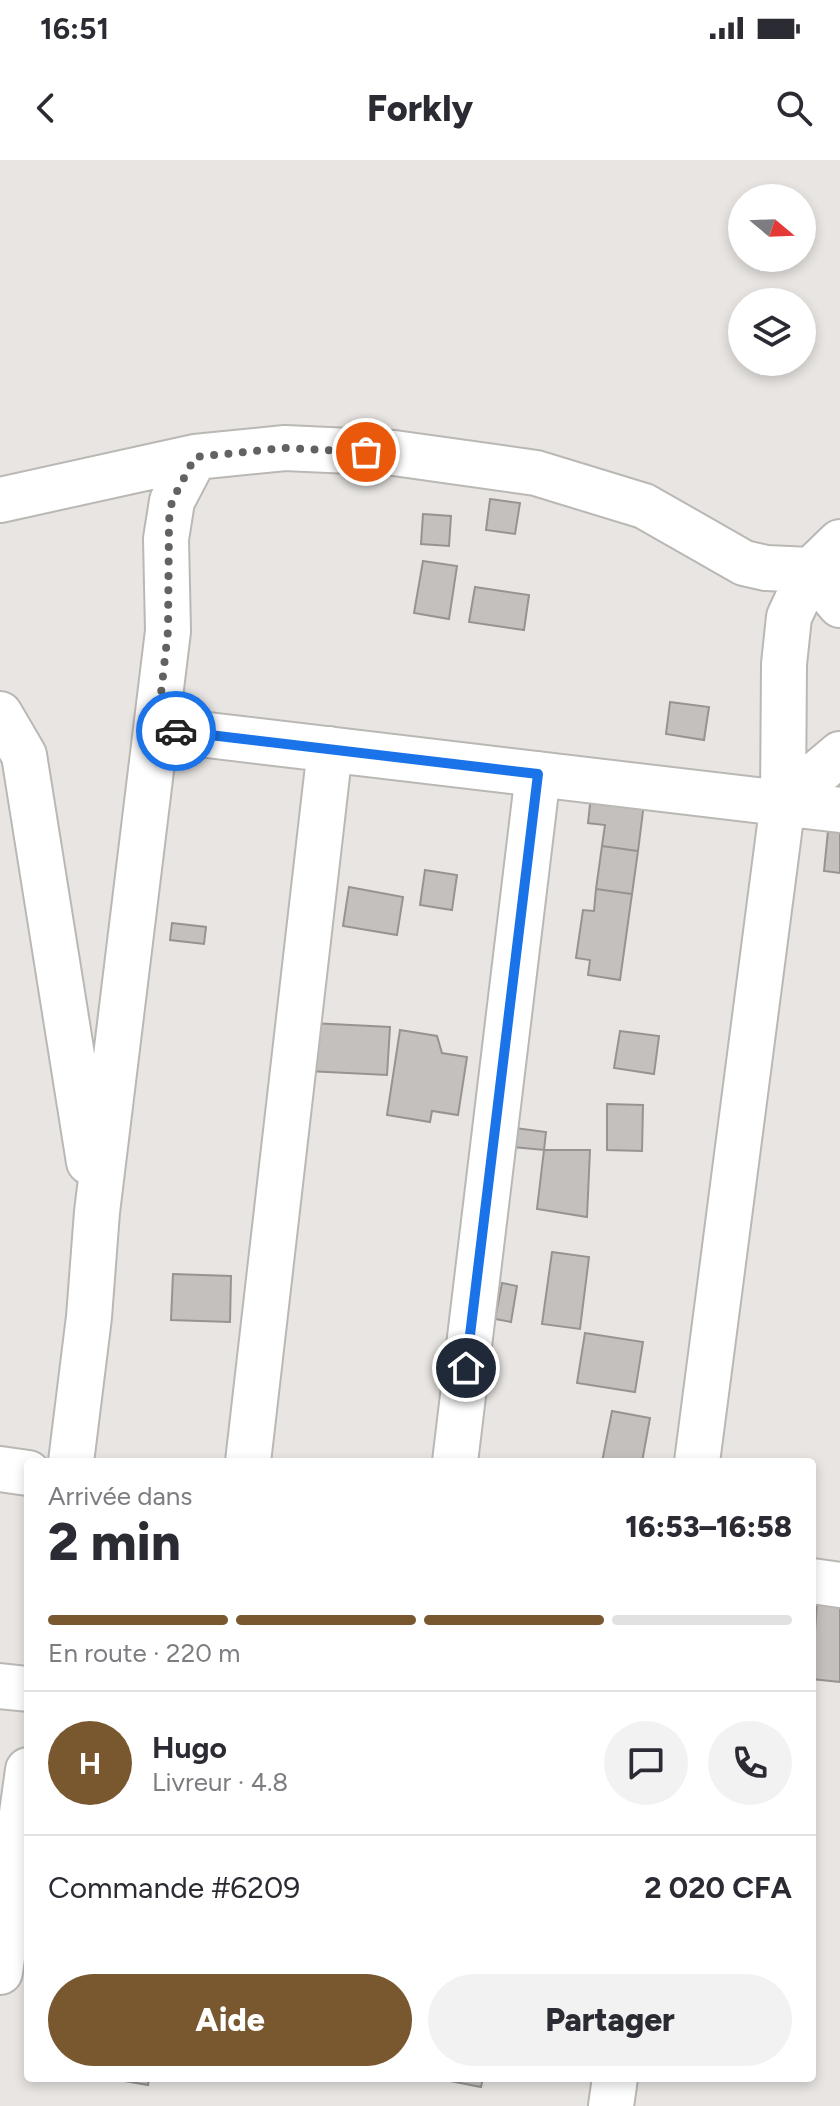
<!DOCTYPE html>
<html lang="fr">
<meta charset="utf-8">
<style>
:root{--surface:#fff;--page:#f2f2f3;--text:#2b2b33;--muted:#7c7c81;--line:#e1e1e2;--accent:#79582f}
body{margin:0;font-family:Figtree,sans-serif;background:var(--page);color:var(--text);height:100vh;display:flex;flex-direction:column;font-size:30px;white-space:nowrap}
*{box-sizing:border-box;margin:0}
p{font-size:26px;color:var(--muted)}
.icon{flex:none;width:44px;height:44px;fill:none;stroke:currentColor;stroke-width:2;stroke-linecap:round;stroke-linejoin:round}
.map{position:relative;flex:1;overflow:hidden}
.sheet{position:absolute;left:24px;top:1298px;width:792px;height:624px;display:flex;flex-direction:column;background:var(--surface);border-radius:8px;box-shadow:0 4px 12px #0003}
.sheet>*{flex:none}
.needle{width:52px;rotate:109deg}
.tools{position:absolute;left:728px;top:24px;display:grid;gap:16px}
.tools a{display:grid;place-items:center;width:88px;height:88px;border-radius:50%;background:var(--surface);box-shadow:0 4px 12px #0003;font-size:40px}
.pin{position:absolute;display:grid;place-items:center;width:68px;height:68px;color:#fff;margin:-34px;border:4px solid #fff;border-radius:50%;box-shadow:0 2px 8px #0007}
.courier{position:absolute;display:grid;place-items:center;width:80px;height:80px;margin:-40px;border:6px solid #1a73e8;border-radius:50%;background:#fff;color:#222;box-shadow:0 2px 10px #0007}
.summary em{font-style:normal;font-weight:800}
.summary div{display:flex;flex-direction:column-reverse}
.summary{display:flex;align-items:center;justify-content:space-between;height:136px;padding:0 24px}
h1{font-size:52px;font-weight:800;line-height:60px}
.bar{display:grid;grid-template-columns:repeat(4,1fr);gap:12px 8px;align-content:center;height:96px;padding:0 24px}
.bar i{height:10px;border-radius:6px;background:var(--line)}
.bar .on{background:var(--accent)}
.bar p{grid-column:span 4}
.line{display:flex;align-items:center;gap:20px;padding:0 24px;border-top:2px solid var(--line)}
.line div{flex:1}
.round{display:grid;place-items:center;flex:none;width:84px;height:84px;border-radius:42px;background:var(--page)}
.button{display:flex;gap:16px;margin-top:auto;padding:16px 24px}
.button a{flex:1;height:92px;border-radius:48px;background:var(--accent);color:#fff;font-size:32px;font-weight:800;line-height:92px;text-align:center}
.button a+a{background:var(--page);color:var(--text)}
.status{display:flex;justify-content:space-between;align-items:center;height:56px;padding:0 40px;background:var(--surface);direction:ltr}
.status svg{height:22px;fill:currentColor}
header{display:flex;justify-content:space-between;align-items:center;height:104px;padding:0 24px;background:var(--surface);font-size:36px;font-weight:800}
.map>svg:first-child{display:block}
</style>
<div class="status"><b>16:51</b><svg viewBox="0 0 49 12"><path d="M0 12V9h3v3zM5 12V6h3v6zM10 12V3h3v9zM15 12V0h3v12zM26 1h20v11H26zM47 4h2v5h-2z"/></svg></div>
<header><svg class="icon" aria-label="back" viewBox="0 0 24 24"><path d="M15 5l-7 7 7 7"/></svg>Forkly<svg class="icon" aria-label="search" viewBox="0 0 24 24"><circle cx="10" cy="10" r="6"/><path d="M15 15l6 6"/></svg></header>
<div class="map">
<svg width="840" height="1946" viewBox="0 0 840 1946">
<rect width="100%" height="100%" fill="#e8e5e2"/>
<path fill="#c4c0bd" stroke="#979391" stroke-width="2" d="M490 339 520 343 515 374 486 370Z
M423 354 451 356 449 386 421 384Z
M423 401 457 406 449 459 414 453Z
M475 427 529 435 524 470 469 462Z
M670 542 709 547 704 580 666 574Z
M591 636 644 643 638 691 602 686 605 665 588 663Z
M828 671 840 672V713L824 711Z
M602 686 638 691 632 734 596 729Z
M425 710 457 715 452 750 420 745Z
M349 727 403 737 397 775 343 766Z
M596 729 632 734 620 820 588 815 590 800 576 798 583 750 594 751Z
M172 763 206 767 204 784 170 780Z
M311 863 390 867 387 915 308 911Z
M400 870 437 876 442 893 467 897 458 955 432 951 430 962 387 955Z
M620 871 659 876 654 914 614 908Z
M607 944 643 945 642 991 607 990Z
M515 968 546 972 544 990 513 987Z
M544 990H590L587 1057 537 1049Z
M552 1092 589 1097 580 1169 542 1164Z
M173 1114 231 1116 230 1162 171 1160Z
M502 1123 517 1126 511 1162 495 1159Z
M585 1173 643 1182 635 1232 577 1223Z
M612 1251 650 1258 642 1302H602Z
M817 1441 840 1444V1522L812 1519Z
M107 1918H149L148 1925Z
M435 1918H483L481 1927Z"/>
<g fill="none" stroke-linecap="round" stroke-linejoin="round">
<g stroke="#bab8b4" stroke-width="48">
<path id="minor" d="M0 340 195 297 285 288 394 293 536 313 644 346 744 403 766 408 811 410 840 382
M0 554 24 595 89 1002
M157 569 840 650
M783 642 840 594
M71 1302 89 1157 97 1052 168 471 166 379 172 341 195 297
M248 1302 330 589
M455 1302 538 614
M697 1302 783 642 784 504 789 457 811 410 840 445
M0 1309 28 1313
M812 1421 840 1425
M0 1526 28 1529
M0 1812 28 1610
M611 1946 615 1918"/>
</g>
<use href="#minor" stroke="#fff" stroke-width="44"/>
</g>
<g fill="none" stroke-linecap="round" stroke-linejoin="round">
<path stroke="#646260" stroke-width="8" stroke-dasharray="0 14.4" d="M176 571 157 569 168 471 169 360 172 341 195 297 285 288 366 292"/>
<path stroke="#1a73e8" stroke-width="10" d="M176 571 538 614 466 1208"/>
</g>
</svg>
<div class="tools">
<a><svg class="needle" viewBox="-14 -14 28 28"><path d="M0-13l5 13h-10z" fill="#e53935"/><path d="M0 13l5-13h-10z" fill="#7c7c81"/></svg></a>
<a><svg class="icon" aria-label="layers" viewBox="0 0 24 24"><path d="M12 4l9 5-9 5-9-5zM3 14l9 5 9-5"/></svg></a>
</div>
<div class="pin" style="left:366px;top:292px;background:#ea580c"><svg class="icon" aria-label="bag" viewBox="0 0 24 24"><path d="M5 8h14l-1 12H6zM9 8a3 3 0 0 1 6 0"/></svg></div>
<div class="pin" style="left:466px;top:1208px;background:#1f2937"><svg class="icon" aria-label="home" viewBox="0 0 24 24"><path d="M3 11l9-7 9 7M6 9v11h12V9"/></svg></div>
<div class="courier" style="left:176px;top:571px"><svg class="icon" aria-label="car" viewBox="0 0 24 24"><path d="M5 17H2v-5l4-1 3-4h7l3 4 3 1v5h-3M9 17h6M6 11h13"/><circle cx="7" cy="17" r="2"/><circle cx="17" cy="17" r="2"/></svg></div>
<section class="sheet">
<div class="summary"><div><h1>2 min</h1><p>Arrivée dans</p></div><em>16:53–16:58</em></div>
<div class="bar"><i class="on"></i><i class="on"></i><i class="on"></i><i></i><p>En route · 220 m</p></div>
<div class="line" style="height:144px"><b class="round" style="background:var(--accent);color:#fff">H</b><div><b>Hugo</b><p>Livreur · 4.8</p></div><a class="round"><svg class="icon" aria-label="chat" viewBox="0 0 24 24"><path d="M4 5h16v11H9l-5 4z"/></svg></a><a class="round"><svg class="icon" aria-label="phone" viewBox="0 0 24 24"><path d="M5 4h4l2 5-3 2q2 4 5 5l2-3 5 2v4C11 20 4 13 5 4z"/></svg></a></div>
<div class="line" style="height:104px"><div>Commande #6209</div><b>2 020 CFA</b></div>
<div class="button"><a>Aide</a><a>Partager</a></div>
</section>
</div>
